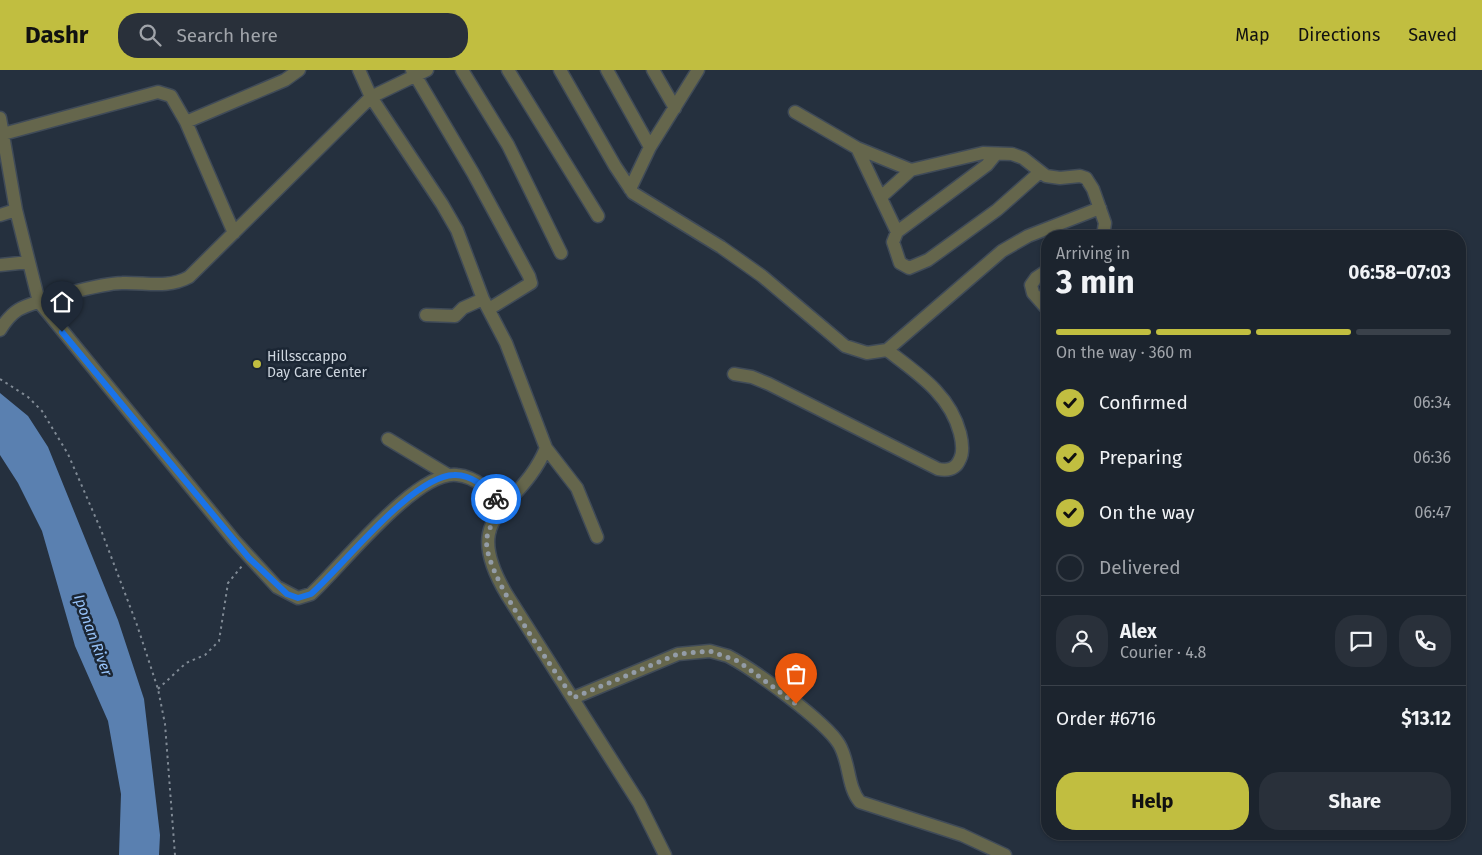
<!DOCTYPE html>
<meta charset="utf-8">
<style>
:root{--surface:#1c242e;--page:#29303a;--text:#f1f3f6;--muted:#a0a4aa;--line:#3a414a;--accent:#c1be40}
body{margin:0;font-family:"Fira Sans",sans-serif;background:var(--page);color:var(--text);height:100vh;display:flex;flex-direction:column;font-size:19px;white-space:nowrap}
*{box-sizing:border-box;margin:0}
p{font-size:16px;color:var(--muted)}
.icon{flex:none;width:28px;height:28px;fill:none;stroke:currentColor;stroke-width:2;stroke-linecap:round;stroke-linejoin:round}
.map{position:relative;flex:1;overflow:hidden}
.panel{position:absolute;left:1041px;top:160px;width:425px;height:610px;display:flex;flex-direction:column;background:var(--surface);border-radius:20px;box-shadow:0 1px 4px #0004,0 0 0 1px var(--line)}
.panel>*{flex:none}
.pin{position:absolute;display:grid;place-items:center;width:42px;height:42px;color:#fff;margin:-51px -21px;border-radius:50% 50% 50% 0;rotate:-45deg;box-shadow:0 0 5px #0007}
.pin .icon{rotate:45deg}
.courier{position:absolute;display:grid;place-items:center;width:50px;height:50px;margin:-25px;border:4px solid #1a73e8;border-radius:50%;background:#fff;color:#222;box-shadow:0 1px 6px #0007}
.headline em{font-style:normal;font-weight:700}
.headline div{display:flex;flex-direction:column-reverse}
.headline{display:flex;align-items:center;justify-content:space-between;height:85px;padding:0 15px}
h1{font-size:32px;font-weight:700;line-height:38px}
.bar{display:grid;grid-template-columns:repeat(4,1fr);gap:8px 5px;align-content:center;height:60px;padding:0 15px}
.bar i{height:6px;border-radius:4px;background:var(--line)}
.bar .current{background:var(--accent)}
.bar p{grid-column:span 4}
.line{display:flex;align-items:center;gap:12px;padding:0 15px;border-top:1px solid var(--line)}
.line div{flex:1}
.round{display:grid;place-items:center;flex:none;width:52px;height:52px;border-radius:20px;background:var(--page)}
ol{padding:0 15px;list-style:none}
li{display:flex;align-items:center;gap:15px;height:55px}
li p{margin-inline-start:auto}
li .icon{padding:5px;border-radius:50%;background:var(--accent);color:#111;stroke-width:4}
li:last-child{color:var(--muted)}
li i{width:28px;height:28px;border:2px solid var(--line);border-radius:50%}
.primary-button{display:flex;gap:10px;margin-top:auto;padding:10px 15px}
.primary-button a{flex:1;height:58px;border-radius:20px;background:var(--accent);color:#111;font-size:20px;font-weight:700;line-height:58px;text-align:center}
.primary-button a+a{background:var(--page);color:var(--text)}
header{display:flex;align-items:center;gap:30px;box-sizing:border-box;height:70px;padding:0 25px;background:var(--accent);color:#111}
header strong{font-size:24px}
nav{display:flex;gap:28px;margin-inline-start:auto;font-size:18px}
.search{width:350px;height:45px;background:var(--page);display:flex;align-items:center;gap:12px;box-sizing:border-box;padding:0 18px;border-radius:20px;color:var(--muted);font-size:19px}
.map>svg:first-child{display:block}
</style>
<header>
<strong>Dashr</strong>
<div class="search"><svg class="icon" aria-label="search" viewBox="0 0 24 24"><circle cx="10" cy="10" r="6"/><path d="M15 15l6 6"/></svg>Search here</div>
<nav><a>Map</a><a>Directions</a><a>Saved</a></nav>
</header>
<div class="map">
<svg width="1482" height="785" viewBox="0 0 1482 785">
<rect width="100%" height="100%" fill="#25303e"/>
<path fill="#5a80b0" d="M0 323 28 346 48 377 118 550 144 629 160 765 159 785H119L121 724 108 651 75 576 42 461 18 413 0 385Z"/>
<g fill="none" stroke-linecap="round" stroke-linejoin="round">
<g stroke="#404b58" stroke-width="15">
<path id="minor" d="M359 0 371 27 442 134 457 160 483 229 506 273 546 378C519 443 457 441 507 525L639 733 665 785
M412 0 473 103 529 206 531 213 489 239
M462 0 508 75 561 183
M508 0 598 146
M560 0 615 96 633 123 721 177 762 206 845 276 867 283 887 280 1002 181 1028 166 1100 138
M607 0 650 77
M653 0 675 38
M795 42 857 78 911 100 983 83 1012 84 1023 88 1046 106 1060 108 1080 106 1086 108 1093 119 1105 153 1103 166
M0 48 16 140 39 232 234 470 277 517 298 528 311 524C341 497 416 400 457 405 478 407 491 423 503 437
M3 64 158 22 171 26 186 52
M857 78 897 162 893 172 900 193 909 198 928 190 997 140 1040 102
M630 119 650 77 698 0
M881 127 911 100
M0 145 16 140
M897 162 987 95 996 84
M234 163 186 52 285 10 299 0
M0 195 29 192
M1048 200 1036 208 1031 215 1033 223 1048 240
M426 245 455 246 463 238 483 229
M0 260C5 252 10 245 18 240 33 231 104 213 122 213 145 212 167 219 189 207L371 27 427 0
M734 304 752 307 769 314 938 399C948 401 956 399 960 389 964 381 962 371 960 363 950 324 917 303 887 280
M388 369 448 405
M546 378 577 418 597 467
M573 628 678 584 710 581 728 586C753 599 825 651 839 674 850 692 847 717 860 732L962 765 1005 785"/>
</g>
<path stroke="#808a95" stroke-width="2" stroke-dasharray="2.5 4" stroke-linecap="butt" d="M0 309 28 327 42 341 68 384 101 460 137 555 158 619 165 654 175 785
M158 619 186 593 205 585 219 571 228 513 242 496"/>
<use href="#minor" stroke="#65664c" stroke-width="12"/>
</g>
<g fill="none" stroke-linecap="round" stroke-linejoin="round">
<path stroke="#939ca7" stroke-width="5" stroke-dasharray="0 9" d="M496 429 504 437C497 446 489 456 487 467 480 500 553 597 573 628L678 584 710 581 738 591 796 634"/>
<path stroke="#1a73e8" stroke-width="6" d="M62 262 249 488 287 524 298 528 311 524C343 496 412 406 454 405 471 404 485 417 496 429"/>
</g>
<circle fill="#c1be40" stroke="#1b2634" stroke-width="2" cx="257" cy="294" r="5"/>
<g text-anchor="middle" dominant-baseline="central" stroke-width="5" stroke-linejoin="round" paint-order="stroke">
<g font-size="14" fill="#ced6df" stroke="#1b2634" text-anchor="start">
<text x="267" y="286">Hillssccappo<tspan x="267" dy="16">Day Care Center</tspan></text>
</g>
<g font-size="15" font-style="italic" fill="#97c3fa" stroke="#1b2634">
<text transform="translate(93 565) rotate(70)">Iponan River</text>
</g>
</g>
</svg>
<div class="pin" style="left:796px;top:634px;background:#ea580c"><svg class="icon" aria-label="bag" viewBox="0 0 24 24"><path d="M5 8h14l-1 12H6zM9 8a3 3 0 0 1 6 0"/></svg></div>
<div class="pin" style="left:62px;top:262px;background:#1f2937"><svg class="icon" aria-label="home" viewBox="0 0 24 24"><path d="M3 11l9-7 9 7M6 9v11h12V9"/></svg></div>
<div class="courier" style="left:496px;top:429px"><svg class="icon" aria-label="bike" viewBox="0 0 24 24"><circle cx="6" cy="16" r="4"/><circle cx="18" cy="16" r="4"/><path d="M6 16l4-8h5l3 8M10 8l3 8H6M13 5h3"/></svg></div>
<section class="panel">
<div class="headline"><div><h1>3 min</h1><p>Arriving in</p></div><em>06:58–07:03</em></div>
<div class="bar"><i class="current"></i><i class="current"></i><i class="current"></i><i></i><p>On the way · 360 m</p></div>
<ol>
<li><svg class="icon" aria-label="check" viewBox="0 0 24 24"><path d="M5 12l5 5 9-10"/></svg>Confirmed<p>06:34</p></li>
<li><svg class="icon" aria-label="check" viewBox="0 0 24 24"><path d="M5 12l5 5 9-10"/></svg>Preparing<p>06:36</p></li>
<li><svg class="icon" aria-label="check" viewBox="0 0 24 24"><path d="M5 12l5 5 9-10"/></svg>On the way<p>06:47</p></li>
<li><i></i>Delivered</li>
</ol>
<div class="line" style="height:90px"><a class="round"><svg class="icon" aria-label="person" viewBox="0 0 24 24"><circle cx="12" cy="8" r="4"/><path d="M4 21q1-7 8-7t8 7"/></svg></a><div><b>Alex</b><p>Courier · 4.8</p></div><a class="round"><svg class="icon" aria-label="chat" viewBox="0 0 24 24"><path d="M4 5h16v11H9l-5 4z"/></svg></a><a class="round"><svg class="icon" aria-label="phone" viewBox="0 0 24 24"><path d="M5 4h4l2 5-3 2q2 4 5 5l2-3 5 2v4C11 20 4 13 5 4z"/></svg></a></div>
<div class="line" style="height:65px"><div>Order #6716</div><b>$13.12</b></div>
<div class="primary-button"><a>Help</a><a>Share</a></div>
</section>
</div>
